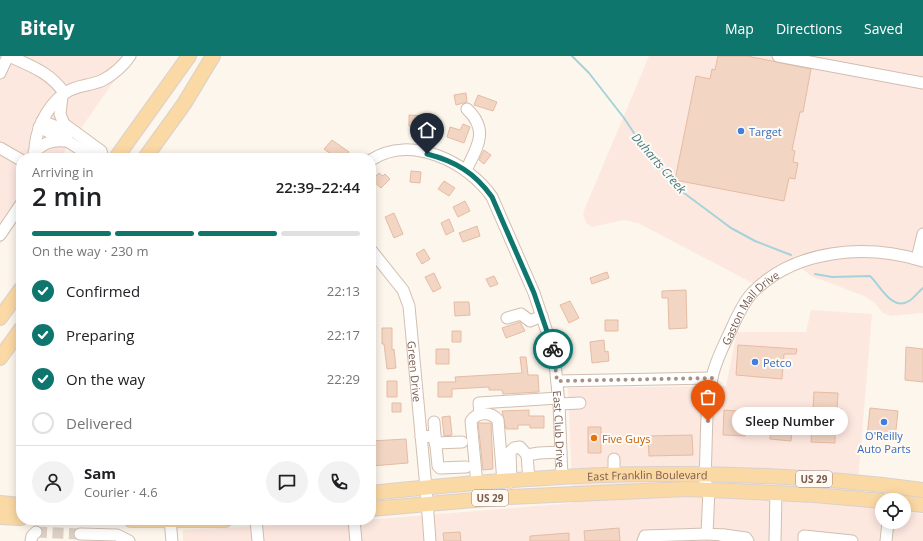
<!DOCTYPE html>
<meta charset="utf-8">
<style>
:root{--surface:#fff;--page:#f2f2f2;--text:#202124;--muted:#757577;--line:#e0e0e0;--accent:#0f766e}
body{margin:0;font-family:"Open Sans",sans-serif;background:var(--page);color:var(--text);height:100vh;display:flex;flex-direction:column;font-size:15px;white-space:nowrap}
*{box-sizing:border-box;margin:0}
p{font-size:13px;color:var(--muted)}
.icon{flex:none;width:22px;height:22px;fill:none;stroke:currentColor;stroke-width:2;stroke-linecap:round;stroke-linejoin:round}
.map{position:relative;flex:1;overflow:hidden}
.details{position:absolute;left:16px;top:97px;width:360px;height:372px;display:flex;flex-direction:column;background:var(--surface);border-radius:16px;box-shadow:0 2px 10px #0003}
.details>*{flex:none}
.tools{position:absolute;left:875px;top:437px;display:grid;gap:8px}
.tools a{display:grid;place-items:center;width:36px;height:36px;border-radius:50%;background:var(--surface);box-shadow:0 2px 10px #0003;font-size:20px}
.pin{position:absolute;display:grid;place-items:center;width:34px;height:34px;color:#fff;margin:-41px -17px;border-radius:50% 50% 50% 0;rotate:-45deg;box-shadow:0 0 4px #0007}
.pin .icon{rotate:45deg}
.courier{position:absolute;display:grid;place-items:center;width:40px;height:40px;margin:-20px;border:3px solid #0f766e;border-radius:50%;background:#fff;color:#222;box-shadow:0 1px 5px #0007}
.bubble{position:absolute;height:28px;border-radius:14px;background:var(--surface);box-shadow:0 2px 10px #0003;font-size:13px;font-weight:600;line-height:28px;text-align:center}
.overview em{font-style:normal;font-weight:600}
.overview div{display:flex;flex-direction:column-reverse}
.overview{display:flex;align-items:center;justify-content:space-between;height:68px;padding:0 16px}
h1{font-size:26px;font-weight:600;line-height:30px}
.bar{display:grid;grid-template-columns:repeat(4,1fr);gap:6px 4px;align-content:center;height:48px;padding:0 16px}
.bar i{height:5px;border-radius:3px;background:var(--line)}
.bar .on{background:var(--accent)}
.bar p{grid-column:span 4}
.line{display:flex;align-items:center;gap:10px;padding:0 16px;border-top:1px solid var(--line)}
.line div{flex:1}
.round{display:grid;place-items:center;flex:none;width:42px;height:42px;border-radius:21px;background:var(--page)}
ol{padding:0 16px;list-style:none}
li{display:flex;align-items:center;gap:12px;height:44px}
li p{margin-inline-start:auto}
li .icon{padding:4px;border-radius:50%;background:var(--accent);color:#fff;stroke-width:4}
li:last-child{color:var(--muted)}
li i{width:22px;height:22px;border:2px solid var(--line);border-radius:50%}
header{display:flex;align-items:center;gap:24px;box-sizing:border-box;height:56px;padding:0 20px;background:var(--accent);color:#fff}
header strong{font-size:19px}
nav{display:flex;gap:22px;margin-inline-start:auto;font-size:14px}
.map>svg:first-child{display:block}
</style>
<header>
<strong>Bitely</strong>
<nav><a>Map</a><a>Directions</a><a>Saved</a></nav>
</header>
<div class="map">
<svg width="923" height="485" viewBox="0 0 923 485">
<rect width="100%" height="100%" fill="#fdf6ec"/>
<path fill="#fde8e0" d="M0 0H135L117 21 60 102H21V158L0 189Z
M649 0H923V257L891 260 883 257 875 247 864 240 811 220 797 208 760 231 638 167 624 164 592 171 586 167 583 157Z
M811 254 872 258 856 449 882 453V466H904V455L923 458V485H183V474L341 466 573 447 568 332 726 330 737 276H806Z"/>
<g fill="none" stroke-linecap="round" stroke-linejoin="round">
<path stroke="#a5d3da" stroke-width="2" d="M572 0 589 17 624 62 646 95 684 137 731 172 755 185 791 199
M815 218 832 221 870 220C880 229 892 256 909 245 914 242 918 236 923 232"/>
</g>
<path fill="#f3d5c3" stroke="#e6bba3" d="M718 0H747L811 13 803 56H800L792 94 795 95 793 106 798 107 795 123 789 122 784 145 675 124 696 20 710 23 712 13 715 14Z
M466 37 467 46 456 49 454 39Z
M478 39 497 46 493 55 474 49Z
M409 59 428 60V70H409Z
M463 68 470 71 464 87 447 81 450 71 460 74Z
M332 84 349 96 345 102H336L324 93Z
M484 94 491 99 484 108 479 104Z
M411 115 421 116 420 127 410 126Z
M379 117 383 120 385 118 390 123 381 132 372 124Z
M444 125 455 132 449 140 438 133Z
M465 145 470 155 458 161 453 151Z
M394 157 403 178 394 182 385 161Z
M449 163 454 175 446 179 441 167Z
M477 170 480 180 463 186 459 177Z
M424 193 430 203 422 208 416 198Z
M607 216 609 222 592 228 590 222Z
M434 217 441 232 433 236 425 221Z
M494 220 498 228 490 231 486 223Z
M686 234 687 272 669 273 668 242H662V235Z
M570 245 579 262 569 267 560 249Z
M454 246H469L470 259 455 260Z
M605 264H618V275H605Z
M520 266 525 275 506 282 502 272Z
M382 272H392V294L394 293 396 312 387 313 384 288H382Z
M452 275H461V286H452Z
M604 284 605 296 608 295 609 305 592 307 590 286Z
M738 289 797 293 796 298H784L782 323 736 319Z
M906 291 923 293V326L905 324Z
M436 293H449V308H436Z
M520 301H526L528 319H538L539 336 503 338 502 334H489V331L452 333V341H438V326H456L455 321 522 317Z
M387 325H397V341H387Z
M814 336 838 337 837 353H842L841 370H835V387L811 386Z
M392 347H401V356H392Z
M870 352 898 355 895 383 867 381Z
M529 354V360H544V372H530V369H518V373H506L502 355Z
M724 354 747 356 745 380 723 379Z
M772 357 793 358 791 385 770 383Z
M450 360 452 379 444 380 442 361Z
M478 367H491L493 413 483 414Z
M588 371H601V397H588Z
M692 379 693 399 649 400 648 380Z
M406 383 408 407 371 410V385Z
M619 472 620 485H585L584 475Z
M460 476 461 485H444L443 477Z
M569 477V485H530V480Z"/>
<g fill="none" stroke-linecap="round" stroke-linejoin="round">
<path stroke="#dcd0c4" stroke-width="11" stroke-dasharray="11 5.5" stroke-linecap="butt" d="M36 476 80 478"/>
<g stroke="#d1beb0" stroke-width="13">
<g id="minor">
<path d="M9 0C31 10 51 17 64 37"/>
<path d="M778 0 923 27"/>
<path d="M0 17 8 0"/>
<path d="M62 40 60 58 64 68 101 95 103 102"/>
<path d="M42 65 70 76"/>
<path d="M39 71 69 86 94 102"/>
<path d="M0 92 21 104"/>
<path d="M34 96C44 87 51 84 64 85"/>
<path d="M35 102C33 79 45 51 65 37 76 29 91 30 103 24 113 19 124 9 130 0"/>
<path id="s1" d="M371 104C411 78 468 106 492 141L534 237 554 297 559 348 562 422"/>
<path d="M466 114C478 90 489 74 467 53"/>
<path d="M0 179 21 148"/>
<path id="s2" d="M371 194 403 234 409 250 426 432 430 485"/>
<path d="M917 203 923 178"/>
<path d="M507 262 521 258 530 265 542 260"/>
<path d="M557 325 712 322"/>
<path d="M559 348 580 347"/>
<path d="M480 358 479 347 558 342"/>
<path d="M434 366 435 380"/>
<path d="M421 381 435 380 438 410 440 412 466 411"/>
<path d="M435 387 462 386"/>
<path d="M527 399 539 397 561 396"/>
<path d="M614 419V403"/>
<path d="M511 426 510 396 514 392 520 391 527 399 529 424"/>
<path d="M477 428 471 365C477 356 490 355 498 364L503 426"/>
<path d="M170 464 172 485"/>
<path d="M256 464 258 485"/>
<path d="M354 464 356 485"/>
<path d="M80 478 117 479 129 485"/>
<path d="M724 479 746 482 748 485"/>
<path d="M31 485 32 480 36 476"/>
<path d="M643 485 645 480 707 478"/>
<path id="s3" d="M725 485 724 479 707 478 709 434 705 426V419C707 388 705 351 712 322 715 306 723 291 730 276 736 263 742 248 752 237 796 192 867 188 923 205"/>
<path d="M775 485 776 436"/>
<path d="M804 485V480L852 485"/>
<path d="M886 485 888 466"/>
</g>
</g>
<g stroke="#dad1cd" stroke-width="16">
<g id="major">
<path d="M116 102 189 0"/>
<path d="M145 102 184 48 213 0"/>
<path d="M0 262 21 233"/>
<path d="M0 302 21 273"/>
<path id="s4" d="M371 437C472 427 574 417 676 418 758 418 841 423 923 434"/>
<path d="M0 447 21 449"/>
<path d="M904 447 923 449"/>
<path d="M371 453 509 441 687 433 815 439 882 445"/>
<path d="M0 461 21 462"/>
<path d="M131 464H225"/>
</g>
</g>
<use href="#minor" stroke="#fff" stroke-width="11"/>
<use href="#major" stroke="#fbd9a5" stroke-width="14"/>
</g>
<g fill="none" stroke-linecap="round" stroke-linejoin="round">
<path stroke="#a89285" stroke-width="4" stroke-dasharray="0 7.2" d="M553 293 557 325 712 322 708 365"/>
<path stroke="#0f766e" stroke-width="5" d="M427 98C455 105 475 117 492 141L534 237 553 293"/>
</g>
<g fill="#3f7fe0" stroke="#fffaf3" stroke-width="1.5">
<circle cx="741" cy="75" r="4"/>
<circle cx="755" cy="306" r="4"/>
<circle cx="884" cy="366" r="4"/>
</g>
<circle fill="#e8710a" stroke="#fffaf3" stroke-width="1.5" cx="594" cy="382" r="4"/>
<g text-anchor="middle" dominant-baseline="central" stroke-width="4" stroke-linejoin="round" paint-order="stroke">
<g fill="#fffaf3" stroke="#a28b7f" stroke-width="1">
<rect x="796" y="415" width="36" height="16" rx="3"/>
<rect x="472" y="434" width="36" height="16" rx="3"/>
</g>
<g font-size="10" font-weight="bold" fill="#7a5c4d">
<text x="814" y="423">US 29</text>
<text x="490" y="442">US 29</text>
</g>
<g font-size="11" fill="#366cbe" stroke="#fffaf3" text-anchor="start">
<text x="749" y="75">Target</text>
<text x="763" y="306">Petco</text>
<text x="884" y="379" text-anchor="middle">O'Reilly<tspan x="884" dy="13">Auto Parts</tspan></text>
</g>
<g font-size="11" fill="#7a5c4d" stroke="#fffaf3">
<text stroke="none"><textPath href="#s3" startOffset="262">Gaston Mall Drive</textPath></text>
<text stroke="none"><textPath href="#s2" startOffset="134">Green Drive</textPath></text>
<text stroke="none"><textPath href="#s1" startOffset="383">East Club Drive</textPath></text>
<text stroke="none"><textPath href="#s4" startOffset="277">East Franklin Boulevard</textPath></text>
</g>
<g font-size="11" fill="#c56008" stroke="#fffaf3" text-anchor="start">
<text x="602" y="382">Five Guys</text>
</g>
<g font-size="12" font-style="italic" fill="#437c86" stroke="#fffaf3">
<text transform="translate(659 107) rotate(49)">Duharts Creek</text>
</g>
</g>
</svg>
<div class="tools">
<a><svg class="icon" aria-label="locate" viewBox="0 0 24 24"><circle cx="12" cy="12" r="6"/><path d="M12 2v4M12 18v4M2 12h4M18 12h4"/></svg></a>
</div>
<div class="pin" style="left:708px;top:365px;background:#ea580c"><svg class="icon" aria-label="bag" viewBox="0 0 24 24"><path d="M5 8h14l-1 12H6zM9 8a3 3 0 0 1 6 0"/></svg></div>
<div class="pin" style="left:427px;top:98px;background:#1f2937"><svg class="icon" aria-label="home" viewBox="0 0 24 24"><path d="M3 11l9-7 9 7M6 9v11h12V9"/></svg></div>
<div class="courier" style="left:553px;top:293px"><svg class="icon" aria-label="bike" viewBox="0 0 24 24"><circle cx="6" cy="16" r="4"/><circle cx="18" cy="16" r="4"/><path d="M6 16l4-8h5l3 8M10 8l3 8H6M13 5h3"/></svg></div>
<div class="bubble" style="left:732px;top:351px;width:116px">Sleep Number</div>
<section class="details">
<div class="overview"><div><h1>2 min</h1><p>Arriving in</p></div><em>22:39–22:44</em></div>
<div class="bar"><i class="on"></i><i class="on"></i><i class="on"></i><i></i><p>On the way · 230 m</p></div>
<ol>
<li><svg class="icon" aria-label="check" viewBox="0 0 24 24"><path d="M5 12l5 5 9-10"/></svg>Confirmed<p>22:13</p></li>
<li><svg class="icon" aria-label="check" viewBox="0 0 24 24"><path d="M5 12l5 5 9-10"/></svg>Preparing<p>22:17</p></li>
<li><svg class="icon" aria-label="check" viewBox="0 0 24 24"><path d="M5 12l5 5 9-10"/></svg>On the way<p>22:29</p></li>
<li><i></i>Delivered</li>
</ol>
<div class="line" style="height:72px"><a class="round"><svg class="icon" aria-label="person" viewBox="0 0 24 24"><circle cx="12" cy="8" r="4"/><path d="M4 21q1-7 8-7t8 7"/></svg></a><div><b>Sam</b><p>Courier · 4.6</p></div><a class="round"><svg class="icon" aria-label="chat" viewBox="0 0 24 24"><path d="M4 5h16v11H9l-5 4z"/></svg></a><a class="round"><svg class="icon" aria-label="phone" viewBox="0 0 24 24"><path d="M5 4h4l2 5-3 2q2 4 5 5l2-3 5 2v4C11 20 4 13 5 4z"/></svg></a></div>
</section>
</div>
